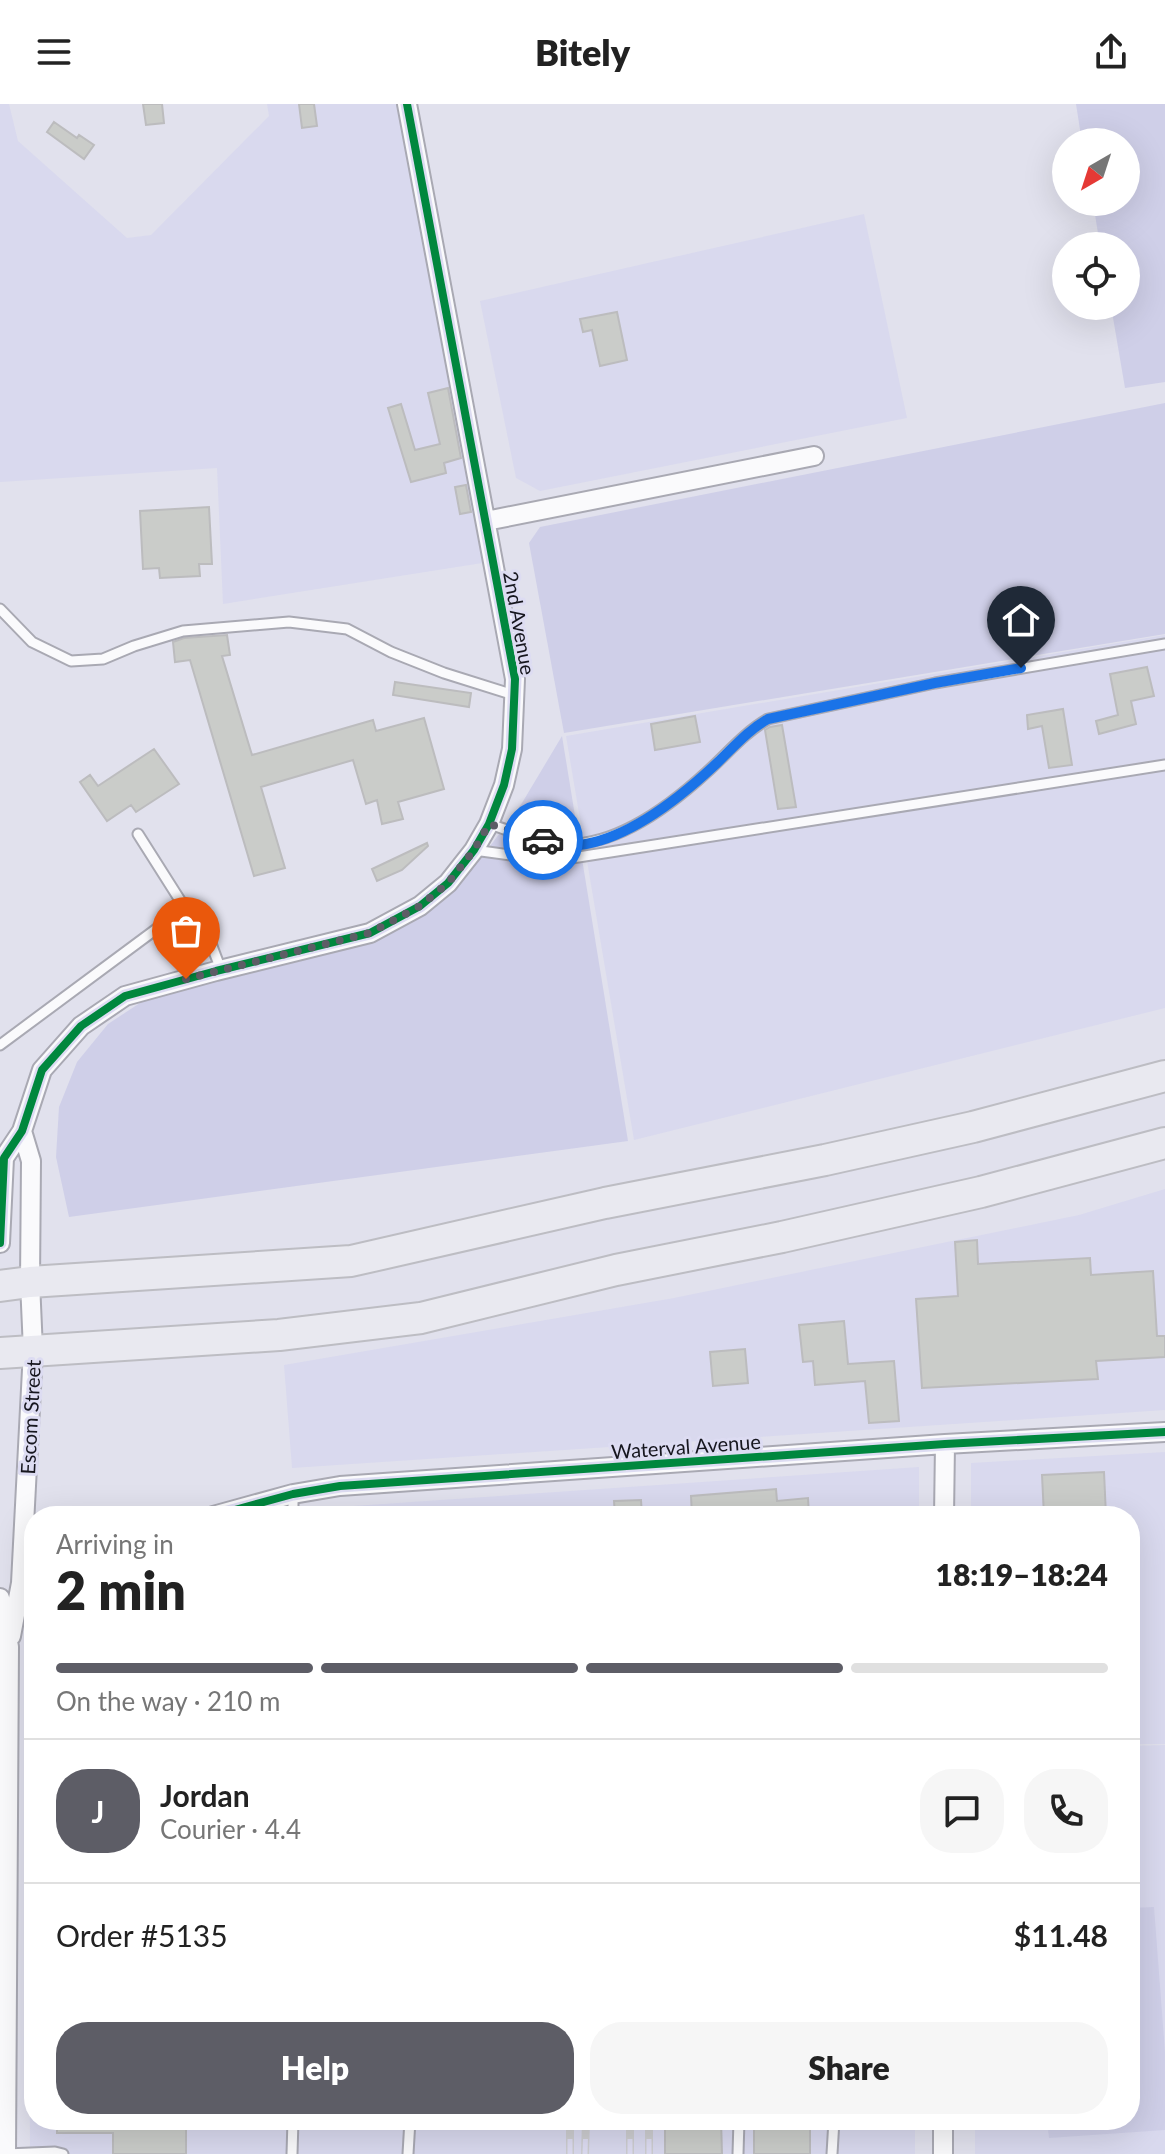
<!DOCTYPE html>
<meta charset="utf-8">
<style>
:root{--surface:#fff;--page:#f6f6f6;--text:#222;--muted:#767676;--line:#e0e0e0;--accent:#5d5d66}
body{margin:0;font-family:Lato,sans-serif;background:var(--page);color:var(--text);height:100vh;display:flex;flex-direction:column;font-size:30px;white-space:nowrap}
*{box-sizing:border-box;margin:0}
p{font-size:26px;color:var(--muted)}
.icon{flex:none;width:44px;height:44px;fill:none;stroke:currentColor;stroke-width:2;stroke-linecap:round;stroke-linejoin:round}
.map{position:relative;flex:1;overflow:hidden}
.side{position:absolute;left:24px;top:1402px;width:1116px;height:624px;display:flex;flex-direction:column;background:var(--surface);border-radius:32px;box-shadow:0 8px 32px #0002}
.side>*{flex:none}
.needle{width:52px;rotate:219deg}
.controls{position:absolute;left:1052px;top:24px;display:grid;gap:16px}
.controls a{display:grid;place-items:center;width:88px;height:88px;border-radius:50%;background:var(--surface);box-shadow:0 8px 32px #0002;font-size:40px}
.pin{position:absolute;display:grid;place-items:center;width:68px;height:68px;color:#fff;margin:-82px -34px;border-radius:50% 50% 50% 0;rotate:-45deg;box-shadow:0 0 8px #0007}
.pin .icon{rotate:45deg}
.courier{position:absolute;display:grid;place-items:center;width:80px;height:80px;margin:-40px;border:6px solid #1a73e8;border-radius:50%;background:#fff;color:#222;box-shadow:0 2px 10px #0007}
.summary em{font-style:normal;font-weight:800}
.summary div{display:flex;flex-direction:column-reverse}
.summary{display:flex;align-items:center;justify-content:space-between;height:136px;padding:0 32px}
h1{font-size:52px;font-weight:800;line-height:60px}
.bar{display:grid;grid-template-columns:repeat(4,1fr);gap:12px 8px;align-content:center;height:96px;padding:0 32px}
.bar i{height:10px;border-radius:6px;background:var(--line)}
.bar .selected{background:var(--accent)}
.bar p{grid-column:span 4}
.line{display:flex;align-items:center;gap:20px;padding:0 32px;border-top:2px solid var(--line)}
.line div{flex:1}
.round{display:grid;place-items:center;flex:none;width:84px;height:84px;border-radius:32px;background:var(--page)}
.button{display:flex;gap:16px;margin-top:auto;padding:16px 32px}
.button a{flex:1;height:92px;border-radius:32px;background:var(--accent);color:#fff;font-size:32px;font-weight:800;line-height:92px;text-align:center}
.button a+a{background:var(--page);color:var(--text)}
header{display:flex;justify-content:space-between;align-items:center;height:104px;padding:0 32px;background:var(--surface);font-size:36px;font-weight:800}
.map>svg:first-child{display:block}
</style>
<header><svg class="icon" aria-label="menu" viewBox="0 0 24 24"><path d="M4 6h16M4 12h16M4 18h16"/></svg>Bitely<svg class="icon" aria-label="share" viewBox="0 0 24 24"><path d="M12 15V3M7 8l5-5 5 5M5 13v7h14v-7"/></svg></header>
<div class="map">
<svg width="1165" height="2050" viewBox="0 0 1165 2050">
<rect width="100%" height="100%" fill="#e1e1ed"/>
<path fill="#d9d9ee" d="M0 0H9L18 37 127 134 151 131 269 12 267 0H409L495 457 223 500 217 364 0 378Z
M864 110 907 314 540 387 516 374 480 197Z
M1165 531V904L634 1036 566 632Z
M1165 1085V1306L292 1364 284 1261 674 1194 1079 1111Z
M1165 1348V1640H1130V1412H971V1359Z
M919 1363V1412H290L309 1405Z
M34 1507V2016H915V2050H30L28 1510Z
M1165 1641V2050H975V2016H1130V1642Z"/>
<path fill="#cfcfe8" d="M1076 0H1165V278L1125 284 1111 202H1126V142H1100L1093 98H1126V38H1082Z
M1165 299V530L564 629 529 439 540 423Z
M562 632 628 1037 69 1113 56 1053 59 1003 77 958 108 920 146 895 396 818 439 793 482 753 522 699Z
M1154 1803 1165 1948V2026L1049 2034 1047 2016H1130V1804Z"/>
<path fill="#caccc9" stroke="#bcbcbe" stroke-width="2" d="M143 0H162L164 19 146 21Z
M299 0H314L317 22 302 24Z
M54 18 77 34 79 31 94 41 84 55 47 28Z
M617 208 627 256 600 262 592 226 583 228 580 215Z
M448 284 461 354 444 359 446 369 411 378 388 304 401 300 415 346 440 340 428 289Z
M466 381 471 408 460 410 455 383Z
M209 403 212 460H199L200 472 160 474 159 464 143 465 140 407Z
M227 531 230 551 222 552 252 651 373 616 376 627 424 614 444 685 398 698 403 715 382 720 377 696 366 700 353 656 261 683 285 764 254 772 190 556 175 558 173 538 184 534Z
M1147 563 1154 592 1131 597 1136 620 1099 630 1096 617 1118 611 1110 570Z
M395 578 471 589 469 603 393 591Z
M1063 605 1072 661 1049 664 1042 622 1028 625 1027 611Z
M695 612 700 638 655 646 651 620Z
M782 621 796 703 778 705 765 626 770 623Z
M154 645 179 680 136 708 131 701 107 717 80 678 90 671 98 682Z
M427 739 428 742 402 766 377 777 372 765Z
M977 1136 978 1160 1090 1154 1091 1171 1153 1167 1157 1232H1165V1253L1096 1257 1098 1275 922 1284 916 1195 958 1192 955 1138Z
M844 1217 848 1260 894 1257 899 1317 869 1319 865 1277 815 1281 813 1257 803 1258 799 1221Z
M745 1245 748 1279 713 1282 710 1248Z
M1104 1368 1106 1412H1044L1042 1371Z
M776 1385 777 1397 808 1394 809 1412H692L691 1392Z
M641 1396 642 1412H615L614 1397Z
M57 2016H184V2025H186V2050H113V2029H57Z
M665 2016H721L722 2050H665Z
M754 2016H810V2050H754Z"/>
<g fill="none" stroke-linecap="round" stroke-linejoin="round">
<g stroke="#a9a9b3" stroke-width="13">
<path id="service" d="M0 505 32 538 71 557 103 555 134 542 183 527 289 518 347 525 391 548 444 569 514 591
M489 720C512 727 536 738 561 740 614 744 670 702 707 668 727 650 745 628 768 615L935 579 1165 540
M138 730 190 812
M474 746 553 757 1165 661
M0 941 159 823C205 796 205 829 221 865
M293 1390V1412
M6 2050 55 2048 63 2050
M292 2050 293 2016
M408 2050 410 2016
M738 2050 739 2016
M832 2050 834 2016"/>
</g>
<g stroke="#a9a9b3" stroke-width="22">
<path id="minor" d="M486 417 814 352
M0 1139 4 1054 22 1027 42 966 81 922 125 892 216 867 370 829 420 802 448 779 474 746 489 720 504 681 512 645 515 575 407 0
M213 1412 293 1390 340 1382 945 1340 1165 1328
M944 1412 945 1340
M0 1494 9 1543 6 2050
M11 1532 21 1479 33 1246 30 1178 31 1057 22 1027
M943 2050V2016"/>
</g>
<g stroke="#bdbdc3" stroke-width="34">
<path id="primary" d="M0 1182 30 1178 351 1157 605 1099 825 1056 973 1023 1165 972
M0 1249 279 1231 421 1214 616 1166 782 1133 981 1088 1165 1039"/>
</g>
<use href="#service" stroke="#fafafc" stroke-width="9"/>
<use href="#minor" stroke="#fafafc" stroke-width="18"/>
<use href="#primary" stroke="#e9e9f0" stroke-width="30"/>
<g stroke="#cdcdd0" stroke-width="8">
<path id="rail" d="M570 2050V2016
M585 2050 586 2016
M630 2050V2016
M649 2050V2016"/>
</g>
<use href="#rail" stroke="#dddcf2" stroke-width="5" stroke-dasharray="15" stroke-linecap="butt"/>
<g stroke="#dddcf2" stroke-width="13">
<path id="cycleway" d="M0 1139 4 1054 22 1027 42 966 81 922 125 892 216 867 370 829 420 802 448 779 474 746 489 720 504 681 512 645 515 575 407 0
M213 1412 293 1390 340 1382 945 1340 1165 1328"/>
</g>
<use href="#cycleway" stroke="#00873e" stroke-width="8"/>
</g>
<g fill="none" stroke-linecap="round" stroke-linejoin="round">
<path stroke="#5d5d66" stroke-width="8" stroke-dasharray="0 14.4" d="M186 875 370 829 420 802 448 779 474 746 489 720 543 736"/>
<path stroke="#1a73e8" stroke-width="10" d="M543 736C556 739 572 743 586 740 634 731 682 692 717 659 734 643 747 627 768 615L935 579 1021 564"/>
</g>
<g text-anchor="middle" dominant-baseline="central" stroke-width="6" stroke-linejoin="round" paint-order="stroke">
<g font-size="20" fill="#16161e" stroke="#dddcf2">
<text transform="translate(520 519) rotate(80)">2nd Avenue</text>
<text transform="translate(30 1313) rotate(-87)">Escom Street</text>
<text transform="translate(686 1342) rotate(-4)">Waterval Avenue</text>
</g>
</g>
</svg>
<div class="controls">
<a><svg class="needle" viewBox="-14 -14 28 28"><path d="M0-13l5 13h-10z" fill="#e53935"/><path d="M0 13l5-13h-10z" fill="#767676"/></svg></a>
<a><svg class="icon" aria-label="locate" viewBox="0 0 24 24"><circle cx="12" cy="12" r="6"/><path d="M12 2v4M12 18v4M2 12h4M18 12h4"/></svg></a>
</div>
<div class="pin" style="left:186px;top:875px;background:#ea580c"><svg class="icon" aria-label="bag" viewBox="0 0 24 24"><path d="M5 8h14l-1 12H6zM9 8a3 3 0 0 1 6 0"/></svg></div>
<div class="pin" style="left:1021px;top:564px;background:#1f2937"><svg class="icon" aria-label="home" viewBox="0 0 24 24"><path d="M3 11l9-7 9 7M6 9v11h12V9"/></svg></div>
<div class="courier" style="left:543px;top:736px"><svg class="icon" aria-label="car" viewBox="0 0 24 24"><path d="M5 17H2v-5l4-1 3-4h7l3 4 3 1v5h-3M9 17h6M6 11h13"/><circle cx="7" cy="17" r="2"/><circle cx="17" cy="17" r="2"/></svg></div>
<section class="side">
<div class="summary"><div><h1>2 min</h1><p>Arriving in</p></div><em>18:19–18:24</em></div>
<div class="bar"><i class="selected"></i><i class="selected"></i><i class="selected"></i><i></i><p>On the way · 210 m</p></div>
<div class="line" style="height:144px"><b class="round" style="background:var(--accent);color:#fff">J</b><div><b>Jordan</b><p>Courier · 4.4</p></div><a class="round"><svg class="icon" aria-label="chat" viewBox="0 0 24 24"><path d="M4 5h16v11H9l-5 4z"/></svg></a><a class="round"><svg class="icon" aria-label="phone" viewBox="0 0 24 24"><path d="M5 4h4l2 5-3 2q2 4 5 5l2-3 5 2v4C11 20 4 13 5 4z"/></svg></a></div>
<div class="line" style="height:104px"><div>Order #5135</div><b>$11.48</b></div>
<div class="button"><a>Help</a><a>Share</a></div>
</section>
</div>
